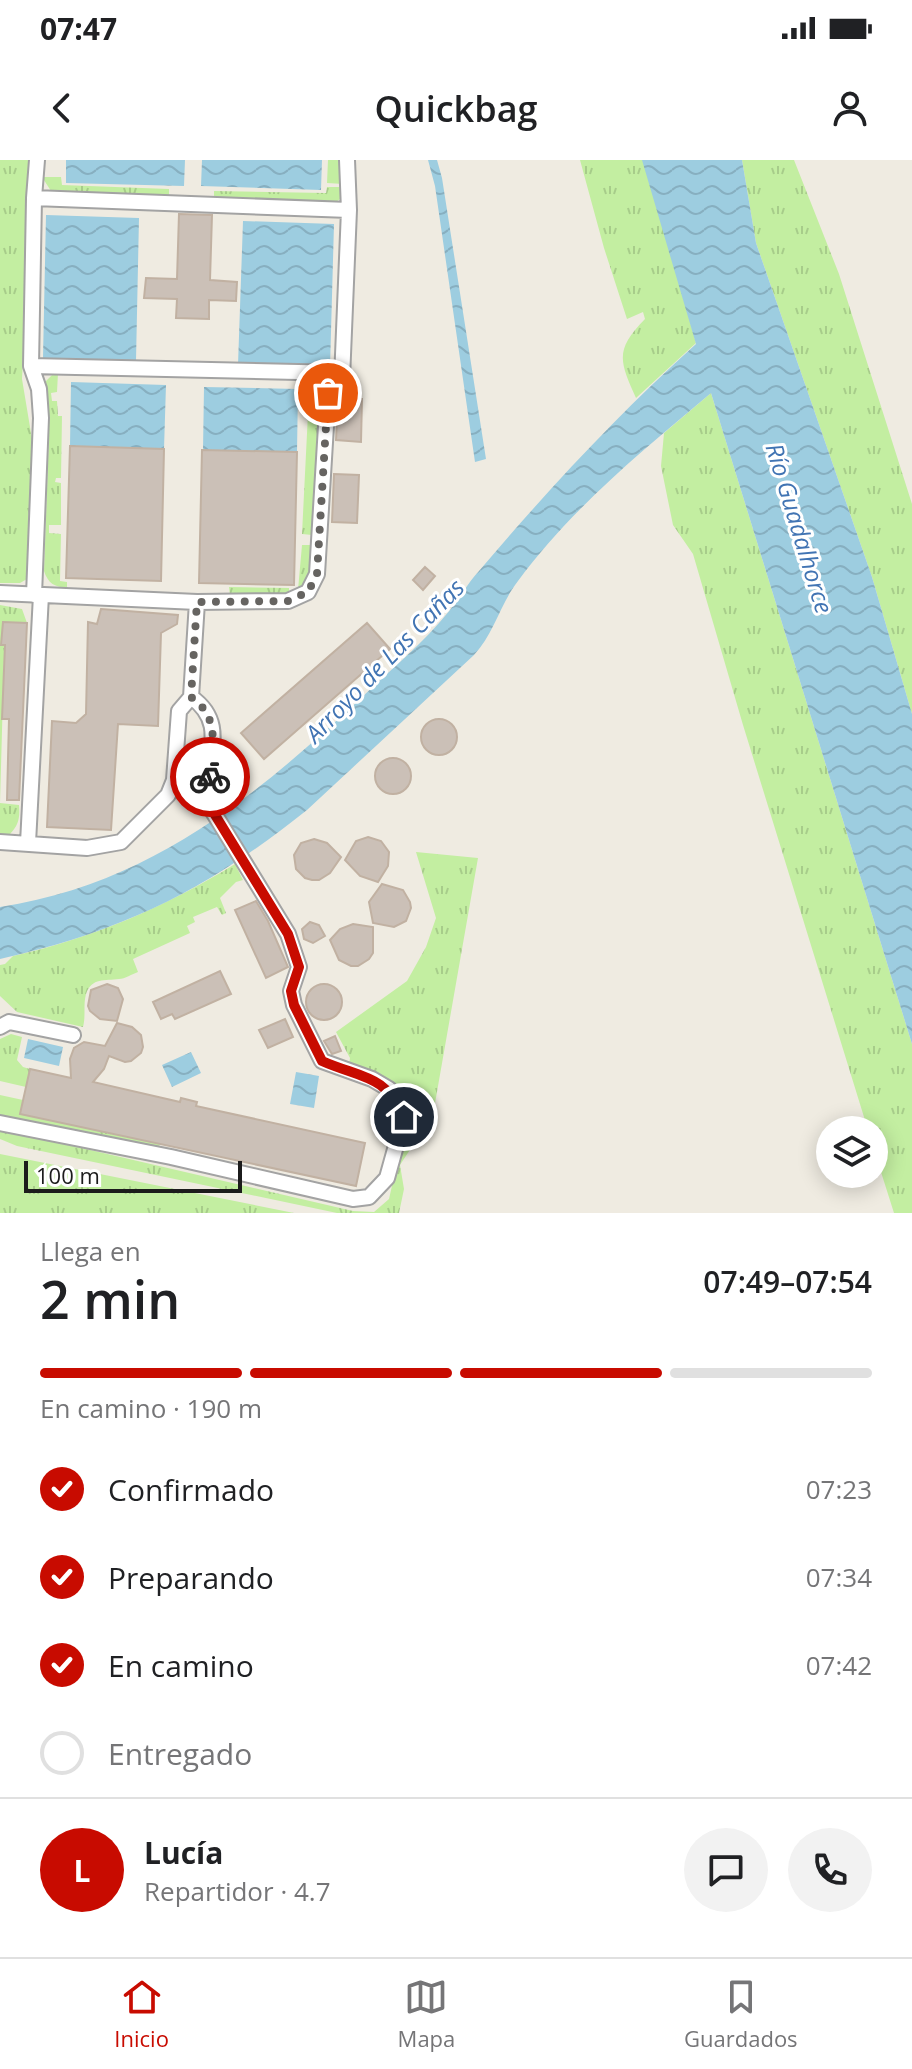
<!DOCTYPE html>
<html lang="es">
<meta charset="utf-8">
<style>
:root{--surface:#fff;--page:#f2f2f2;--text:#202124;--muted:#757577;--line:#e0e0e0;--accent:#c80b00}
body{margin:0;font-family:"Open Sans",sans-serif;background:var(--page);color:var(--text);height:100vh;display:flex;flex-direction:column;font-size:30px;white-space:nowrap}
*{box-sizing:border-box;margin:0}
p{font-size:26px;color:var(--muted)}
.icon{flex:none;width:44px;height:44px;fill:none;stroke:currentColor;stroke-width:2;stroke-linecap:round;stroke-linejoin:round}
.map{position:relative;height:1053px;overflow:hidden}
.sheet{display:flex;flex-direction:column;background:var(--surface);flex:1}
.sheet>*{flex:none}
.controls{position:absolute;left:816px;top:956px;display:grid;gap:16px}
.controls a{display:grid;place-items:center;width:72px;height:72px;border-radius:50%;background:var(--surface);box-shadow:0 4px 20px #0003;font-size:40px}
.scale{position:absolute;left:24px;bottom:20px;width:218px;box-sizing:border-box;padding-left:8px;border:4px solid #1c1c1c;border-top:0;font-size:22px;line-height:28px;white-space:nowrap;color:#1c1c1c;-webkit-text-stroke:6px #fff;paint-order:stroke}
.pin{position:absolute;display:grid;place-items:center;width:68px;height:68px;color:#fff;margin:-34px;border:4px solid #fff;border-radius:50%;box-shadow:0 2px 8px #0007}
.courier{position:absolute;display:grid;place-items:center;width:80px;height:80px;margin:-40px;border:6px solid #c80b00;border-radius:50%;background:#fff;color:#222;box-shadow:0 2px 10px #0007}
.overview em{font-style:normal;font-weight:600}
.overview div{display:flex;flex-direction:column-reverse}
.overview{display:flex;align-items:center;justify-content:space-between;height:136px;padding:0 40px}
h1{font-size:52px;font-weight:600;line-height:60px}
.bar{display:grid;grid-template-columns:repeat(4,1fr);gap:12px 8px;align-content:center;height:96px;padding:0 40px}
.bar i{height:10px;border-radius:6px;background:var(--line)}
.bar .current{background:var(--accent)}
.bar p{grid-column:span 4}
.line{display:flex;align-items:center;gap:20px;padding:0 40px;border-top:2px solid var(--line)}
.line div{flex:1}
.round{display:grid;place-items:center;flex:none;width:84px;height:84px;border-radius:42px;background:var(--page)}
ol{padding:0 40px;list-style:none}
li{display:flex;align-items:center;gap:24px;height:88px}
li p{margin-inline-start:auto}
li .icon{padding:8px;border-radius:50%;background:var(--accent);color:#fff;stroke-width:4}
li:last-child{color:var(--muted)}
li i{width:44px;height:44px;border:4px solid var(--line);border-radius:50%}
.status{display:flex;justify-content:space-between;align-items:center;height:56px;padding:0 40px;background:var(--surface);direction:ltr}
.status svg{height:22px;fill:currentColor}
header{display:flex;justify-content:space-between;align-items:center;height:104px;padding:0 40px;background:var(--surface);font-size:36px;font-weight:600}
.tab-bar{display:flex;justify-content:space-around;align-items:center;height:112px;border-top:2px solid var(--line);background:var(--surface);font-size:22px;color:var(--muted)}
.tab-bar a{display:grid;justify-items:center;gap:4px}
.tab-bar .current{color:var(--accent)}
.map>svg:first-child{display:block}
</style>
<div class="status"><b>07:47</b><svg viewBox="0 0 49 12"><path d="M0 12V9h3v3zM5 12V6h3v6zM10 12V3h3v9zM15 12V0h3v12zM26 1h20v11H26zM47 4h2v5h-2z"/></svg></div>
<header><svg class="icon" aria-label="back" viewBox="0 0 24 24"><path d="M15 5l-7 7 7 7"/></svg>Quickbag<svg class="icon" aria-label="person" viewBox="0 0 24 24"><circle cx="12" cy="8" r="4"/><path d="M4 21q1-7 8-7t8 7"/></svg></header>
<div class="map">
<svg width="912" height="1053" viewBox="0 0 912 1053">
<defs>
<pattern id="grass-tufts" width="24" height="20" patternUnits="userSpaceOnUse" patternTransform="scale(2)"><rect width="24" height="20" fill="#c3eea1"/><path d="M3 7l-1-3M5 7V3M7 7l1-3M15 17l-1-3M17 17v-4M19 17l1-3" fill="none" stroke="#a7cc8a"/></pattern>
<pattern id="water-waves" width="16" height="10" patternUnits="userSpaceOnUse" patternTransform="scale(2)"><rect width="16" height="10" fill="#9dcde0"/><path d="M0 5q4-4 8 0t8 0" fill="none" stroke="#87afc0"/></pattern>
</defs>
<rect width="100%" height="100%" fill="#efebe1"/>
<path fill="url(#grass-tufts)" d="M0 0H31L25 51 30 65 22 219 33 285 30 408 27 419 20 423H0Z
M328 0H342L343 24 327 23Z
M580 0H645L696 183 636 238C619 200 615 190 645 159L643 152 627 159 604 88Z
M742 0H794L839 114 912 344V554L872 417 756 83Z
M42 17H61L62 25 169 29V37L59 34 51 31Z
M327 27H344L342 38 334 43 214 40V31L326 33Z
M54 213H58L57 232 51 233 52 241H57L58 256H62L61 318H56L55 322 61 323V365H49V373L61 374 60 421 67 422V428C54 427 48 423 44 411L49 276 45 222Z
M309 233H321L314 406C310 419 304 429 292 435V431L298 430 302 385H312V375L302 374Z
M711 233 912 884V1053H894L874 990V970H868L743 565 693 394 673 365 661 306 664 273Z
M229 427 289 428V436L230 435Z
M0 445 22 449 27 463 3 462 1 485 26 487 4 499 0 643 19 645C20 657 19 665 10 674H0Z
M416 692 478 698 431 966 417 979 400 1005 404 1029 399 1053H337L17 986 0 979V969L353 1051 374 1052 389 1039 403 977 412 962C407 924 381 918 349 905L350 898 336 872 407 821 426 787 436 758Z
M235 704 243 720 236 722 220 738 226 753 222 755 217 747 193 757 195 762 187 766 190 773 133 799 138 812C132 814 125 819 119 819 105 821 92 817 86 834 83 845 86 856 83 867L17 852 0 836V805L5 804 13 796C93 778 165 747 235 704Z
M11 874 22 877 17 900 23 907 30 909 26 927 0 921V879Z
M0 935 23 940 20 953 160 984 158 990 0 958Z
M0 994 294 1053H0Z"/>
<path fill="url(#water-waves)" d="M66 0H185L184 26 66 23Z
M202 0H322L321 30 201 26Z
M428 0H437L442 18 486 299 475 302 435 26Z
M642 0H742L756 83 872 417 912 554V884L711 233C642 291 572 348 518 421 500 444 494 474 474 495L307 650C208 729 124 771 0 799V747C149 724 254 638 360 539 390 510 424 483 450 450 460 437 468 423 479 411 547 331 618 254 696 184Z
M46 55 139 58 136 201 43 198Z
M243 61 334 64 330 208 238 205Z
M71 222 166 225 164 289 70 286Z
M204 227 298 229 297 292 203 290Z
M28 879 63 887 59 906 24 898Z
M191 892 201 913 172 927 162 905Z
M296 912 319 916 314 948 290 944Z"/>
<path fill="#cbc0b7" stroke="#c1b1a2" stroke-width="2" d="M179 54 212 55 210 120 237 122 236 141 209 140V159L176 158 177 139 144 138 146 118 177 119Z
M338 239H362L361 282 336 280Z
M70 286 164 289 161 421 66 418Z
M202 290 297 292 294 425 199 423Z
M334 314 359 315 357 363 332 362Z
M425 407 435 416 423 430 413 420Z
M101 449 178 455 177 464 161 473 158 566 118 564 111 670 47 667 52 561 76 563 86 554 88 462 97 464Z
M3 462 27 463 19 640H7L9 559H2L5 485H1Z
M367 463 390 489 264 599 241 573Z
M421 577a18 18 0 1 1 36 0a18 18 0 1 1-36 0Z
M375 616a18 18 0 1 1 36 0a18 18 0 1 1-36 0Z
M368 677 381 681 389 692 388 706 378 722 360 716 345 700 356 681Z
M314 679 327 683 341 697 330 713 319 720H312L305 718 296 709 294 695 301 683Z
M382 724 403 730 410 742 411 748 406 761 394 767 373 763 369 742Z
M256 741 268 761 288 807 266 818 235 750Z
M310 762 319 765 325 776 313 783 304 779 302 769Z
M353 764 373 767V793L369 799 358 806H351L339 800 330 780 340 769Z
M220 811 231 834 175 859 172 854 161 859 153 842Z
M306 842a18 18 0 1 1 36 0a18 18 0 1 1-36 0Z
M107 824 118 828 123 839 117 861 100 859 90 851 88 846 91 830Z
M285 859 293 877 268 888 259 870Z
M117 863 132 867 141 875 143 887 141 893 131 901 125 902 109 896 104 909 93 922 180 942 181 938 197 942 196 946 365 983 356 1026 20 954 30 909 71 918 70 899 74 888 84 882 105 886Z
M335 876 341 891 332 894 324 881Z"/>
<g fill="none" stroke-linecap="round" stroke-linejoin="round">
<g stroke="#a3a3a3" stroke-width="18">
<path id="minor" d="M34 38 349 50
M31 206 342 213
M0 433 197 442 288 441 308 432 317 414 328 233 342 219 349 50 347 0
M34 435 41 258 39 229 31 206 34 38 37 0
M0 682 87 688 121 682 168 635 174 620 179 551 191 537
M28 683 41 435
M0 867 9 862 73 875
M0 963 171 997 353 1039 369 1037 387 1018 404 957 389 929 372 919 322 901 294 845 291 831 299 807 288 774 212 650C211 644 209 637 208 631 206 595 228 563 191 537L197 442"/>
</g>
<use href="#minor" stroke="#fff" stroke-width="14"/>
</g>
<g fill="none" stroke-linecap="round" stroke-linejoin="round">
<path stroke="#666461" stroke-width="8" stroke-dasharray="0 14.4" d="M210 617C212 586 221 558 191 537L197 442 288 441 308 432 317 414 328 233"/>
<path stroke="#c80b00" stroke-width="10" d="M210 617 208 630 212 650 288 774 299 807 291 831 294 845 322 901C360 918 386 914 404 957"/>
</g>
<g text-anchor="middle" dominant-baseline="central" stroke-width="6" stroke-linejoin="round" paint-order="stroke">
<g font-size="24" font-style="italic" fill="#4174b3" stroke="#fff">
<text transform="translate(800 368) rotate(73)">Río Guadalhorce</text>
<text transform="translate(384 500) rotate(-46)">Arroyo de Las Cañas</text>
</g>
</g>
</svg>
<div class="controls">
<a><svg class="icon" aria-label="layers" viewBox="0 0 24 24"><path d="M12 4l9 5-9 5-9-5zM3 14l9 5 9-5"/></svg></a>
</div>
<div class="scale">100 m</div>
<div class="pin" style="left:328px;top:233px;background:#ea580c"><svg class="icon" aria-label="bag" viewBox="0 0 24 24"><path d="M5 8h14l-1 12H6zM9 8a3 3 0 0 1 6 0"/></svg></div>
<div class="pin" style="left:404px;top:957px;background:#1f2937"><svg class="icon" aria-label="home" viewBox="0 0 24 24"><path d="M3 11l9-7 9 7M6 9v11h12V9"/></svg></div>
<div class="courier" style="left:210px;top:617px"><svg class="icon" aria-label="bike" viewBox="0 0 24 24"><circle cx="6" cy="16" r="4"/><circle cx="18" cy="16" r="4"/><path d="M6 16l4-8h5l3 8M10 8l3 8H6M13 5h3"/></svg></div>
</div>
<section class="sheet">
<div class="overview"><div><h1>2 min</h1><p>Llega en</p></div><em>07:49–07:54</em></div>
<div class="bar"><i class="current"></i><i class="current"></i><i class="current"></i><i></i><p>En camino · 190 m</p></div>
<ol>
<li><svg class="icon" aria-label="check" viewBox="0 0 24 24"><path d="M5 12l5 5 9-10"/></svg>Confirmado<p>07:23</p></li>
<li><svg class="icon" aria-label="check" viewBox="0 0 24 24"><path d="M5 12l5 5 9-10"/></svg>Preparando<p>07:34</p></li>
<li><svg class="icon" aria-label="check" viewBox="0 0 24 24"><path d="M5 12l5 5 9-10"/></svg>En camino<p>07:42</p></li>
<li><i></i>Entregado</li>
</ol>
<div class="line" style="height:144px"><b class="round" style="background:var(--accent);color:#fff">L</b><div><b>Lucía</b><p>Repartidor · 4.7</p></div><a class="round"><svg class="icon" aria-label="chat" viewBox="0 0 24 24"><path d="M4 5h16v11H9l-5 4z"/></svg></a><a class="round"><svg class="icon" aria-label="phone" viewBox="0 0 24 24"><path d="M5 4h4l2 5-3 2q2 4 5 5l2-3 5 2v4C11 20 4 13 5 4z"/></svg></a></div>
</section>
<nav class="tab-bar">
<a class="current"><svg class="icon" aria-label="home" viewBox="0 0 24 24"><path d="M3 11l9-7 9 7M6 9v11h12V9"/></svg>Inicio</a>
<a><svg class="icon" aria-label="map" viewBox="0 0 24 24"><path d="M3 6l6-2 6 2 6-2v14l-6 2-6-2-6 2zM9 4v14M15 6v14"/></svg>Mapa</a>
<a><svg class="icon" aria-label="saved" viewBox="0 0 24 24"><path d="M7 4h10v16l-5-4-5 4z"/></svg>Guardados</a>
</nav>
